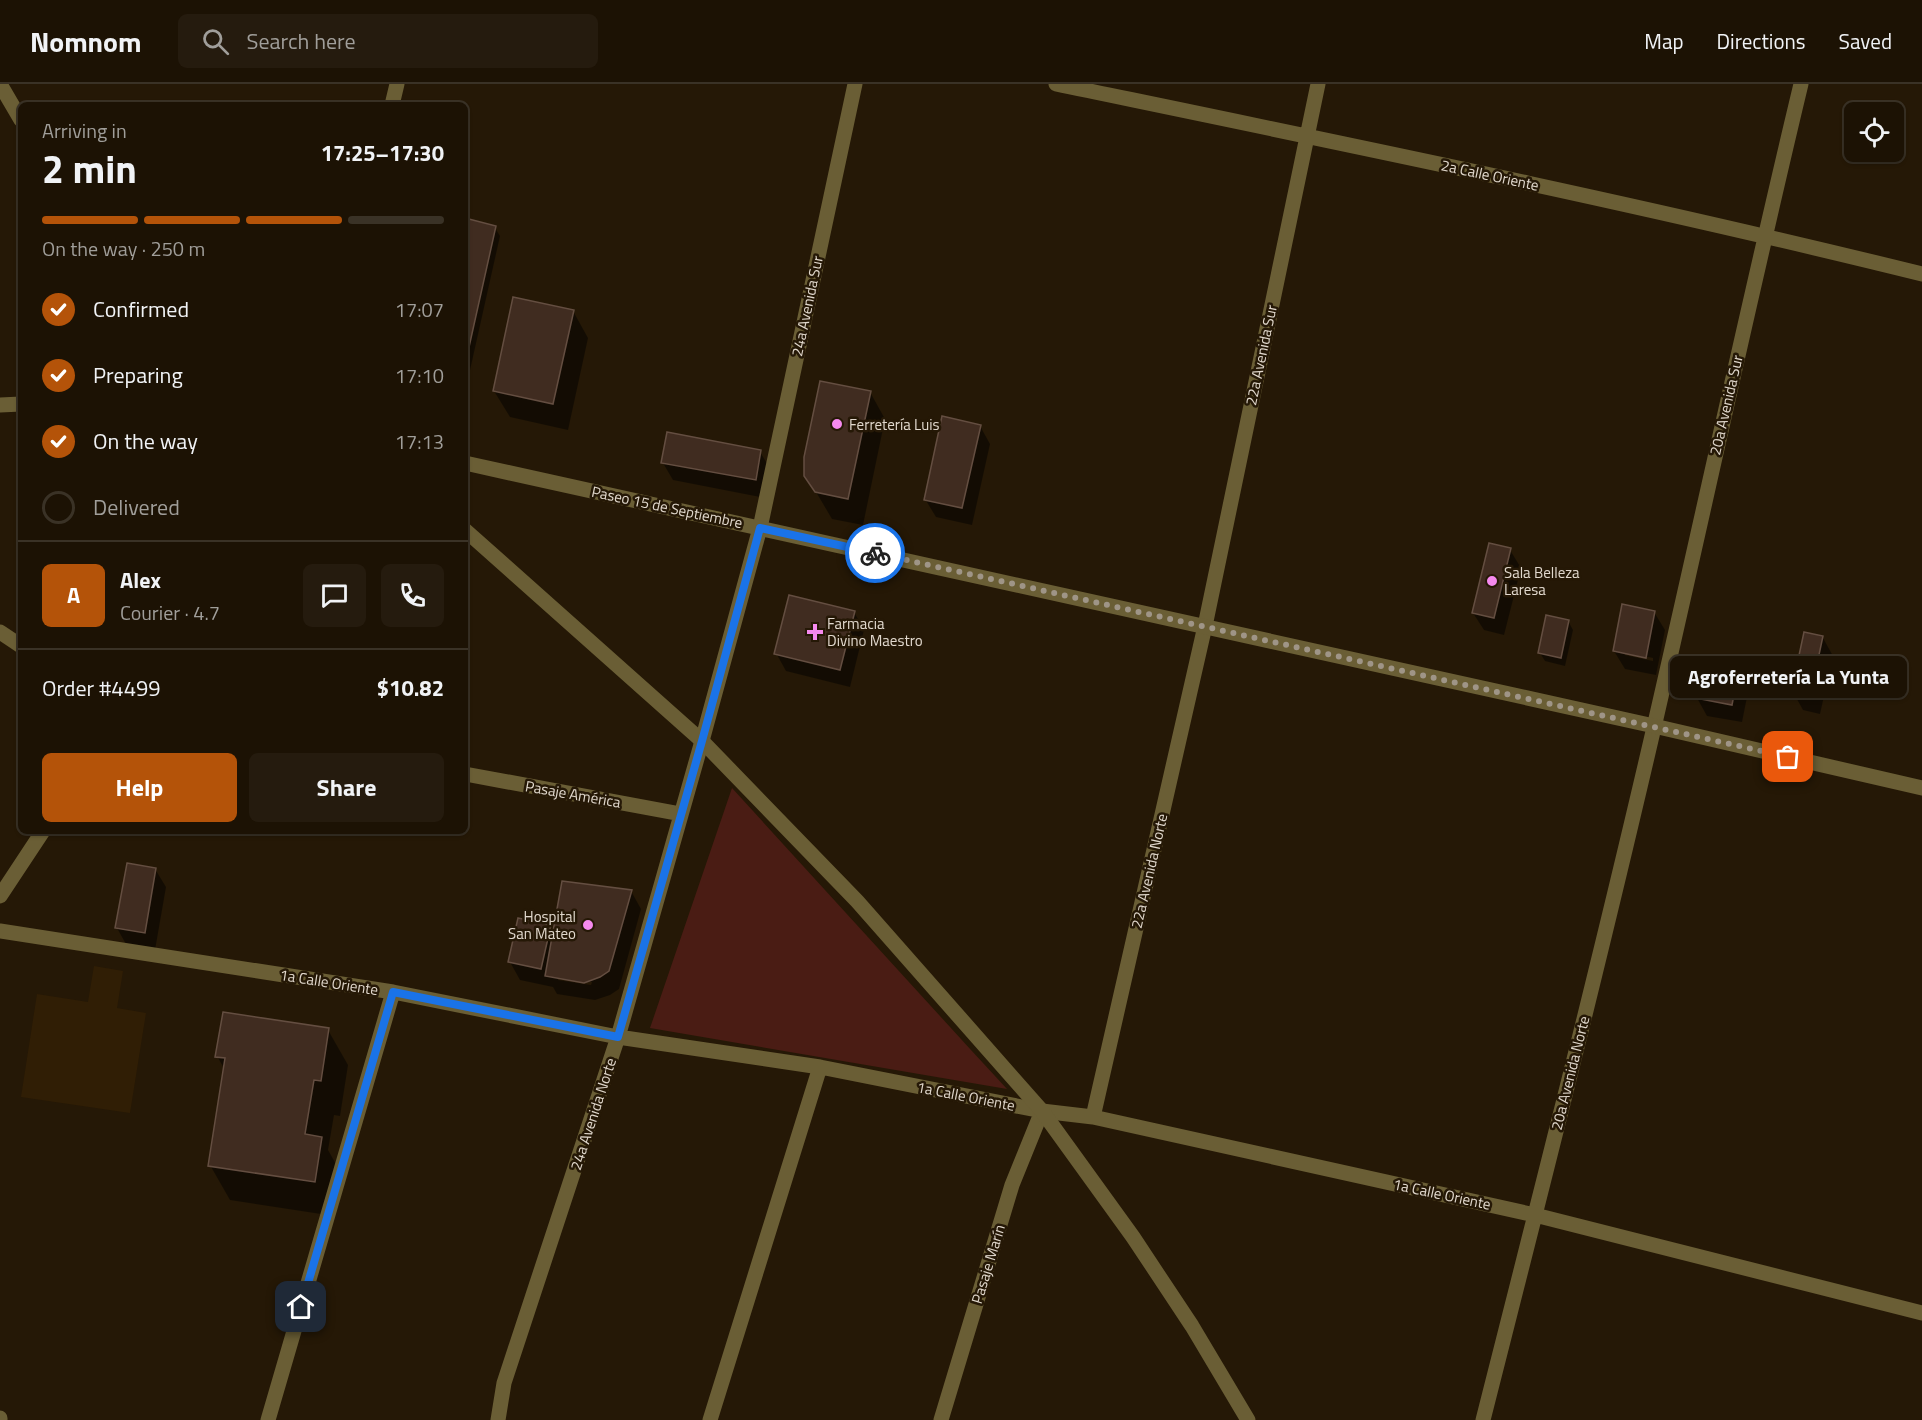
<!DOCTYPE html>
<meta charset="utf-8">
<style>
:root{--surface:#1c1204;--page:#251b0e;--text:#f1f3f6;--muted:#a09e9a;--line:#3a3226;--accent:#b45309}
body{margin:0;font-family:"Titillium Web",sans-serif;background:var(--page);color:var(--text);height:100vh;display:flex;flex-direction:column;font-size:22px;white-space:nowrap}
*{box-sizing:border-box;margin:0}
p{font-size:20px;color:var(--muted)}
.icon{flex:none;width:33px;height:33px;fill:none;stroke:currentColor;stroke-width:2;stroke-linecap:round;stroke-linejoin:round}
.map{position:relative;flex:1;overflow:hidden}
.drawer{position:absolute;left:18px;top:18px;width:450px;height:732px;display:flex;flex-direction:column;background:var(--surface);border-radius:9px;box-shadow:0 2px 4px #0004,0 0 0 2px var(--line)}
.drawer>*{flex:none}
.fabs{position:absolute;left:1844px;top:18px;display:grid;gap:12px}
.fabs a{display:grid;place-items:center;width:60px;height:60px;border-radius:9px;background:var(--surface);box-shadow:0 2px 4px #0004,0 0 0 2px var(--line);font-size:30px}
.pin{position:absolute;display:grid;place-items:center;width:51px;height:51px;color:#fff;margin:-26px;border-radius:12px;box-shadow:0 3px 9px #0006}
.courier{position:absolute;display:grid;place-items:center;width:60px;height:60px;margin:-30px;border:4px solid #1a73e8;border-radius:50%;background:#fff;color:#222;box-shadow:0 2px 8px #0007}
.bubble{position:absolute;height:42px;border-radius:9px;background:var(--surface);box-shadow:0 2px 4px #0004,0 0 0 2px var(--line);font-size:20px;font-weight:700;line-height:42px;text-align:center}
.headline em{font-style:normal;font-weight:700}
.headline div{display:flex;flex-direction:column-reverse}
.headline{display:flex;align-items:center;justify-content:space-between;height:102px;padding:0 24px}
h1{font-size:39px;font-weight:700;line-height:45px}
.bar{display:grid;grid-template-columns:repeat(4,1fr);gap:9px 6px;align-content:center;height:72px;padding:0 24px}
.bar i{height:8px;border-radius:4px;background:var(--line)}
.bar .selected{background:var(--accent)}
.bar p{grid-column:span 4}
.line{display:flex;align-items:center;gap:15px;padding:0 24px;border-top:2px solid var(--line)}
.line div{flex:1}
.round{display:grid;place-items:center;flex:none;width:63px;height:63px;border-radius:9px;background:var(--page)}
ol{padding:0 24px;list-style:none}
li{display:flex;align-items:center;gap:18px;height:66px}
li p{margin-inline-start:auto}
li .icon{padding:6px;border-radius:50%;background:var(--accent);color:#fff;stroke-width:4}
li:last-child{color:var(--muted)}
li i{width:33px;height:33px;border:3px solid var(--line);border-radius:50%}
.button{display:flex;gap:12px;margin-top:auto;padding:12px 24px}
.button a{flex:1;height:69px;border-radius:9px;background:var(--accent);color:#fff;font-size:24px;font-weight:700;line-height:69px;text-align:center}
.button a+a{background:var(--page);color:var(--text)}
header{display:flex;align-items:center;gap:36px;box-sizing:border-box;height:84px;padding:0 30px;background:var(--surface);border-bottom:2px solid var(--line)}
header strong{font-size:28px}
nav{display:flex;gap:33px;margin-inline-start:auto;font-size:21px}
.search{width:420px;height:54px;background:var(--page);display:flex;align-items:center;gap:15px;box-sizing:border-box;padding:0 21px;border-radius:9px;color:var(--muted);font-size:22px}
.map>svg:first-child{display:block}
</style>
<header>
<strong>Nomnom</strong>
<div class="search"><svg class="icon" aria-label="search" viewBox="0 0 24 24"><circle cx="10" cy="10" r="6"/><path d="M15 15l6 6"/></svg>Search here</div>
<nav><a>Map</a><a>Directions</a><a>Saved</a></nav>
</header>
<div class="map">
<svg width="1922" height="1336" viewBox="0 0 1922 1336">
<rect width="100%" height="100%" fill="#251806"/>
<path fill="#301e05" d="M94 882 123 887 117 924 146 929 130 1029 21 1013 37 910 88 918Z"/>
<path fill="#4a1c14" d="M732 704 971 966 1007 1005 650 944Z"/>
<path fill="#0007" fill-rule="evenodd" d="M465 136 495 144 500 152 466 304Z
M573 227 588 254 568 346 510 333 494 307Z
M870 308 885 335 863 441 832 435 806 391Z
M980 342 990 360 972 441 936 433 925 415Z
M760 368 771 386 765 414 673 396 663 379Z
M1510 466 1521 484 1504 551 1484 546 1473 529Z
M854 528 864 546 850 603 786 587 776 569Z
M1654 528 1665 546 1656 591 1625 585 1614 567ZM1625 568 1653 574V577L1625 571Z
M1568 537 1573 546 1565 582 1545 577 1540 569Z
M1823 554 1833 572 1820 630 1803 626 1793 608Z
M1739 581 1750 598 1742 638 1707 632 1697 614Z
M155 785 166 803 155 866 127 862 117 844Z
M631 807 641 825 619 905 610 911 595 916 557 910 553 903 520 896 510 878 550 842 554 849ZM558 893 592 898 591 901 558 896Z
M328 946 348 981 340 1032 334 1031 328 1066 341 1089 334 1132 230 1116 210 1081 225 986 217 972Z"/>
<path fill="#402c20" stroke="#644e41" stroke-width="1.5" d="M465 134 496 142 465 281Z
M513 213 574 226 553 320 493 307Z
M820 297 871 307 848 415 815 408 804 392V373Z
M942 332 981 341 962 424 924 416Z
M667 348 761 366 756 396 661 379Z
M1489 459 1511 464 1494 534 1472 529Z
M789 511 855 527 840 586 774 570Z
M1622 520 1655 527 1646 574 1613 567Z
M1546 531 1569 536 1561 574 1538 569Z
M1804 548 1823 552 1810 613 1791 609Z
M1703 572 1740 579 1732 621 1695 614Z
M127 779 156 784 145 849 115 844Z
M562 797 632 806 609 887 600 893 584 899 545 892Z
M518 834 551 841 541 885 508 878Z
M223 928 329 944 321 997 314 996 305 1050 322 1053 315 1098 208 1082 225 974 215 973Z"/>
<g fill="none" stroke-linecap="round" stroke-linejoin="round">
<path stroke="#6a5e35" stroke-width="15" d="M0 548 21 562"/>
<path stroke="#6a5e35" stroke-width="15" d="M1056 0C1345 60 1635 119 1922 190
M392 21 397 0
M0 321 21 320
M465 690 681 730
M0 812 43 747
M0 847 393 908 618 953 820 983 1042 1027 1093 1033 1535 1131 1922 1229
M1093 1033 1205 542 1318 0
M0 1334V1336
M268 1336 393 908
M498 1336 504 1299 618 953 702 657 760 444 855 0
M710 1336 820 983
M941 1336 1012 1101 1042 1027
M1483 1336C1542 1104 1601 872 1655 639 1704 426 1750 212 1801 0"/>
<path stroke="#6a5e35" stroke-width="15" d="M0 0 21 36
M465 379 1654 642 1922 704
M465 446 702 657 857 817 1042 1027 1133 1153 1192 1242 1248 1336"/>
</g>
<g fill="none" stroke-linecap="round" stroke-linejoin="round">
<path stroke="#9f9587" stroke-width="6" stroke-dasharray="0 10.8" d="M875 469 1788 673"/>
<path stroke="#1a73e8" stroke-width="8" d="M301 1223 393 908 618 953 702 657 760 444 875 469"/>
</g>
<g fill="#f589ee" stroke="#251806" stroke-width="2">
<circle cx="837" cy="340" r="6"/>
<circle cx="1492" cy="497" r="6"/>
<path d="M812 539h6v6h6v6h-6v6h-6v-6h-6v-6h6z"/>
<circle cx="588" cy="841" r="6"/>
</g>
<g text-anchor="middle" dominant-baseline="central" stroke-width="5" stroke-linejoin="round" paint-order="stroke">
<g font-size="15" fill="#e1d8cd" stroke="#251806">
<text transform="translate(1490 91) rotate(12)">2a Calle Oriente</text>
<text transform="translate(807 222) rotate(-78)">24a Avenida Sur</text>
<text transform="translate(1261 271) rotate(-78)">22a Avenida Sur</text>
<text transform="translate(1726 321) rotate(-77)">20a Avenida Sur</text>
<text transform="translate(667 423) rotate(12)">Paseo 15 de Septiembre</text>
<text transform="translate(573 710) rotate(10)">Pasaje América</text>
<text transform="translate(1149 787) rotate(-77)">22a Avenida Norte</text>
<text transform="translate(329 898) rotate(9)">1a Calle Oriente</text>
<text transform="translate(1570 989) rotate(-76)">20a Avenida Norte</text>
<text transform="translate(966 1012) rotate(11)">1a Calle Oriente</text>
<text transform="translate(593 1030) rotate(-72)">24a Avenida Norte</text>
<text transform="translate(1442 1110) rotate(12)">1a Calle Oriente</text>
<text transform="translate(988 1180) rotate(-73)">Pasaje Marín</text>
</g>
<g font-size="15" fill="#e1d8cd" stroke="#251806" text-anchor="start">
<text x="849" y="340">Ferretería Luis</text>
<text x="1504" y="488">Sala Belleza<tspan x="1504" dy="17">Laresa</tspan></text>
<text x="827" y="539">Farmacia<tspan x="827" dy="17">Divino Maestro</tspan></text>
<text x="576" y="832" text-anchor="end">Hospital<tspan x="576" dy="17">San Mateo</tspan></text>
</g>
</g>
</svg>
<div class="fabs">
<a><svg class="icon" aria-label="locate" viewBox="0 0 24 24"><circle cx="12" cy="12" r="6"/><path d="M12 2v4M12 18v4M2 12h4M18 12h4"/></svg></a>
</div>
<div class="pin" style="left:1788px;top:673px;background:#ea580c"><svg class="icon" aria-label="bag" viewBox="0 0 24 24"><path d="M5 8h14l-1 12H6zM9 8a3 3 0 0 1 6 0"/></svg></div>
<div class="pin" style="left:301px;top:1223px;background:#1f2937"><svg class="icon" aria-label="home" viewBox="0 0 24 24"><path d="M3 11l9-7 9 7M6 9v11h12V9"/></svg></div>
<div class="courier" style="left:875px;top:469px"><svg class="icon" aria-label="bike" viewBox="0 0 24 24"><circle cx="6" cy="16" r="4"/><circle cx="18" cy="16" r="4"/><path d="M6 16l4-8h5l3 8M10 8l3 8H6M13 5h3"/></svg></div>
<div class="bubble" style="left:1670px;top:572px;width:237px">Agroferretería La Yunta</div>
<section class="drawer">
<div class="headline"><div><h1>2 min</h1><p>Arriving in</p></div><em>17:25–17:30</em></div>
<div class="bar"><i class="selected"></i><i class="selected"></i><i class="selected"></i><i></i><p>On the way · 250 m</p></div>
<ol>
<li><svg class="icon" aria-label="check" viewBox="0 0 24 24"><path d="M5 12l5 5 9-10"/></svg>Confirmed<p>17:07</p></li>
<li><svg class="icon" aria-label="check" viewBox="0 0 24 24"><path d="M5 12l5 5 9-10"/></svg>Preparing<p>17:10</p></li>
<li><svg class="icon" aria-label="check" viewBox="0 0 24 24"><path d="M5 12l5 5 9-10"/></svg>On the way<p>17:13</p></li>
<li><i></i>Delivered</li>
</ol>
<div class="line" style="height:108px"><b class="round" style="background:var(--accent);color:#fff">A</b><div><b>Alex</b><p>Courier · 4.7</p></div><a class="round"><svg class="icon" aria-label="chat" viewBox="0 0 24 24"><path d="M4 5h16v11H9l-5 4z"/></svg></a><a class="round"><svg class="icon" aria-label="phone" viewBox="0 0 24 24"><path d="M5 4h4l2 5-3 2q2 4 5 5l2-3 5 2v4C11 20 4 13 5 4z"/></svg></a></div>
<div class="line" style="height:78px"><div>Order #4499</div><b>$10.82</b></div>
<div class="button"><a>Help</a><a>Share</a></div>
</section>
</div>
